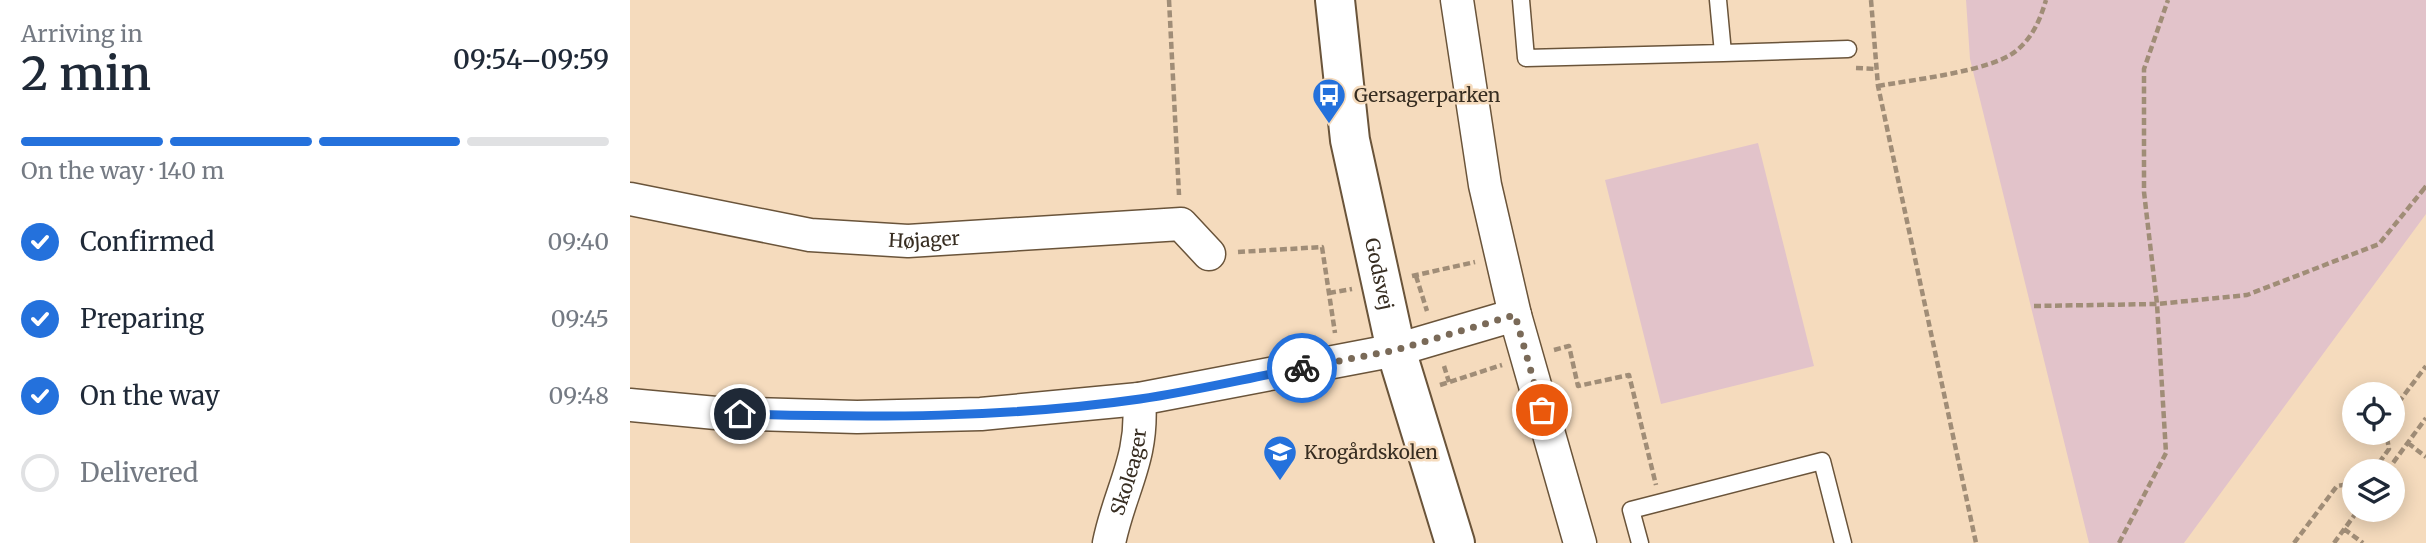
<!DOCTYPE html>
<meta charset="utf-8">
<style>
:root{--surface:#fff;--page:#f6f6f7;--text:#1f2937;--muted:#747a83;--line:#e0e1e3;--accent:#2471dc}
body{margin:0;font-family:Merriweather,serif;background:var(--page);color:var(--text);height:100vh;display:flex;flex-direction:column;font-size:26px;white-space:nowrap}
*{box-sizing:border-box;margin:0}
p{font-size:23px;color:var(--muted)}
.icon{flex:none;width:38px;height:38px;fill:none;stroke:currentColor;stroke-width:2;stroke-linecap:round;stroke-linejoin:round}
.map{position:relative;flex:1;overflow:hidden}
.details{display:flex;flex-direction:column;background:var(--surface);width:630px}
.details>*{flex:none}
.buttons{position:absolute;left:1712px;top:382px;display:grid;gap:14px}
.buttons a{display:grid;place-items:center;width:63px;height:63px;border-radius:50%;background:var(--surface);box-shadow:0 4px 18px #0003;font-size:35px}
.pin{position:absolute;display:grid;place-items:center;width:60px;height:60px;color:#fff;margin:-30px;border:4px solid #fff;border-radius:50%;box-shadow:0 2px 7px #0007}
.courier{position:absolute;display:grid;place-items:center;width:70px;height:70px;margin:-35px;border:5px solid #2471dc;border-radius:50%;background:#fff;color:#222;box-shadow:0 2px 9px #0007}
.summary em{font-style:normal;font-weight:600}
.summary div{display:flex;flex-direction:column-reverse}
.summary{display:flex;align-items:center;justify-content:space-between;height:119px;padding:0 21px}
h1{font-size:46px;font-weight:600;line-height:52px}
.bar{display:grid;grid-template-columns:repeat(4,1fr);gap:10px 7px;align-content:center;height:84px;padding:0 21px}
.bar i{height:9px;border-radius:5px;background:var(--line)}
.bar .current{background:var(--accent)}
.bar p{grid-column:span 4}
ol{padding:0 21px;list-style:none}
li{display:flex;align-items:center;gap:21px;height:77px}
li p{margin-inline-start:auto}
li .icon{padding:7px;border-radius:50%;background:var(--accent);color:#fff;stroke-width:4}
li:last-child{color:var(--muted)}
li i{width:38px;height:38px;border:4px solid var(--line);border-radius:50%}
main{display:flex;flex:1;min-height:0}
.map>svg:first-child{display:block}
</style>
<main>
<section class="details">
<div class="summary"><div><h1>2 min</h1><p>Arriving in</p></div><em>09:54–09:59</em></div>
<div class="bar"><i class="current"></i><i class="current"></i><i class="current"></i><i></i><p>On the way · 140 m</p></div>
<ol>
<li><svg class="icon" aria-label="check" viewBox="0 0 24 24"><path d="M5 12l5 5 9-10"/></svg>Confirmed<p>09:40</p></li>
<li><svg class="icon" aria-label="check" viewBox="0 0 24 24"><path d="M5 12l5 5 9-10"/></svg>Preparing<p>09:45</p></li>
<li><svg class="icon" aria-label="check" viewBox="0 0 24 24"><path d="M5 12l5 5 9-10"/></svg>On the way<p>09:48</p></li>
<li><i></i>Delivered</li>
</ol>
</section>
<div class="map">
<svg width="1796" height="543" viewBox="0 0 1796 543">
<rect width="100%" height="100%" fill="#f5dbbd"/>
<path fill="#e2c3ca" d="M1336 0H1796V214L1554 543H1459L1340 59Z
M1128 143 1184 366 1031 404 975 180Z"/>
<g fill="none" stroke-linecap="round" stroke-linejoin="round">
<g stroke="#6a543a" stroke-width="19">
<path id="lane" d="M891 0 896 58 1093 53 1088 0
M1093 53 1218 49
M1010 543 1001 510 1192 461 1213 543"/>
</g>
<g stroke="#6a543a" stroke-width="35">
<g id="street">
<path d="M827 0 855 185 885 315 950 543"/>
<path id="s1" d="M0 199 180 235 278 241 551 224 579 254"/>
<path d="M0 405 86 413 227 417 351 414 509 399 766 350 885 315"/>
<path id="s2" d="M479 543C490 489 514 459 509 399"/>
</g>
</g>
<g stroke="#6a543a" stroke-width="42">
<g id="secondary">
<path id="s3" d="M705 0 720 140 766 350 825 543"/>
</g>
</g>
<path stroke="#a08d77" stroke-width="4.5" stroke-dasharray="7 3.5" stroke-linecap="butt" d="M539 0 549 195
M1241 0 1248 86 1346 543
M1226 68 1246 69
M1248 86C1281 80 1362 71 1386 51 1403 37 1410 20 1416 0
M1796 186 1793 190 1796 192
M608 252 692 247 705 333
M782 276 845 262
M786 276 797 311
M699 293 722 289
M1404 306 1527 304 1617 295 1749 244 1793 190
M924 350 939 346 948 386 999 375 1026 485
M814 366 819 382
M810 385 872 365
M1762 411 1796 366
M1778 443 1796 457
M1743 471 1759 449 1756 432
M1757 471 1796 418
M1714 529 1733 543
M1489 543 1536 453 1527 304 1514 192V69L1538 0
M1664 543 1707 486 1724 483
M1704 543 1729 509"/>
<use href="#lane" stroke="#fff" stroke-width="16"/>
<use href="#street" stroke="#fff" stroke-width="32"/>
<use href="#secondary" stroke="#fff" stroke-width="38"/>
</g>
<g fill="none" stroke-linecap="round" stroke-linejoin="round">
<path stroke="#7a6a58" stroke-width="7" stroke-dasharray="0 12.6" d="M672 368 766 350 885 315 912 410"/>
<path stroke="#2471dc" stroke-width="9" d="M110 414C243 418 377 418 510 399 564 391 618 378 672 368"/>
</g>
<defs>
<g id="bus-pin" transform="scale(1.75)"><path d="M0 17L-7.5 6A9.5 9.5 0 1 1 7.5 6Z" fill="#2471dc" stroke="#f5dbbd"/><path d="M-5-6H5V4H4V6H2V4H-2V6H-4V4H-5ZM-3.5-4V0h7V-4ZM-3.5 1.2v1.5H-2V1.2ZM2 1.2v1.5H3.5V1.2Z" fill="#fff"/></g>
<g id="school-pin" transform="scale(1.75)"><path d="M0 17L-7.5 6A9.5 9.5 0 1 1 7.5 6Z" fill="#2471dc" stroke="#f5dbbd"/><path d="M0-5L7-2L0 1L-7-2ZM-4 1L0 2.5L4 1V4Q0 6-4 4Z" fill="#fff"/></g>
</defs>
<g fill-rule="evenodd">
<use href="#bus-pin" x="699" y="95"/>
<use href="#school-pin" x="650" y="452"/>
</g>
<g text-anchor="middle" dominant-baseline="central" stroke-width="5" stroke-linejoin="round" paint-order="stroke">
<g font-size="19" fill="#372d21" stroke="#f5dbbd" text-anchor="start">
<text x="724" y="95">Gersagerparken</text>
<text x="674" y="452">Krogårdskolen</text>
</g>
<g font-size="19" fill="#372d21" stroke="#f5dbbd">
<text stroke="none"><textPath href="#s1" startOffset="298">Højager</textPath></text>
<text stroke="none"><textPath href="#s3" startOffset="278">Godsvej</textPath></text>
<text stroke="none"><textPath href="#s2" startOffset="74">Skoleager</textPath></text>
</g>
</g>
</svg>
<div class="buttons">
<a><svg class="icon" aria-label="locate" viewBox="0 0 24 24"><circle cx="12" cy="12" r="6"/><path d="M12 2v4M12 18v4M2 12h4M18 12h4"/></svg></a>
<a><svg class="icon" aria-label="layers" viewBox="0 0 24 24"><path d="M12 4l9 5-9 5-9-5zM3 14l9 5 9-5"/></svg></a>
</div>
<div class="pin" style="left:912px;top:410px;background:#ea580c"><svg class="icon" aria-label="bag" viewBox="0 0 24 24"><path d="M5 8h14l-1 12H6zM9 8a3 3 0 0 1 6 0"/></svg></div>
<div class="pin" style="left:110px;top:414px;background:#1f2937"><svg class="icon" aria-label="home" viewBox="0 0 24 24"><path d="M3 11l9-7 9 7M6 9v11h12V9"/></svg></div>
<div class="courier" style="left:672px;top:368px"><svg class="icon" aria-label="bike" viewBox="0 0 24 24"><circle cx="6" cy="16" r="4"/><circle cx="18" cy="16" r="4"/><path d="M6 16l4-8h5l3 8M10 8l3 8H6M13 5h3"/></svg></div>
</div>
</main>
